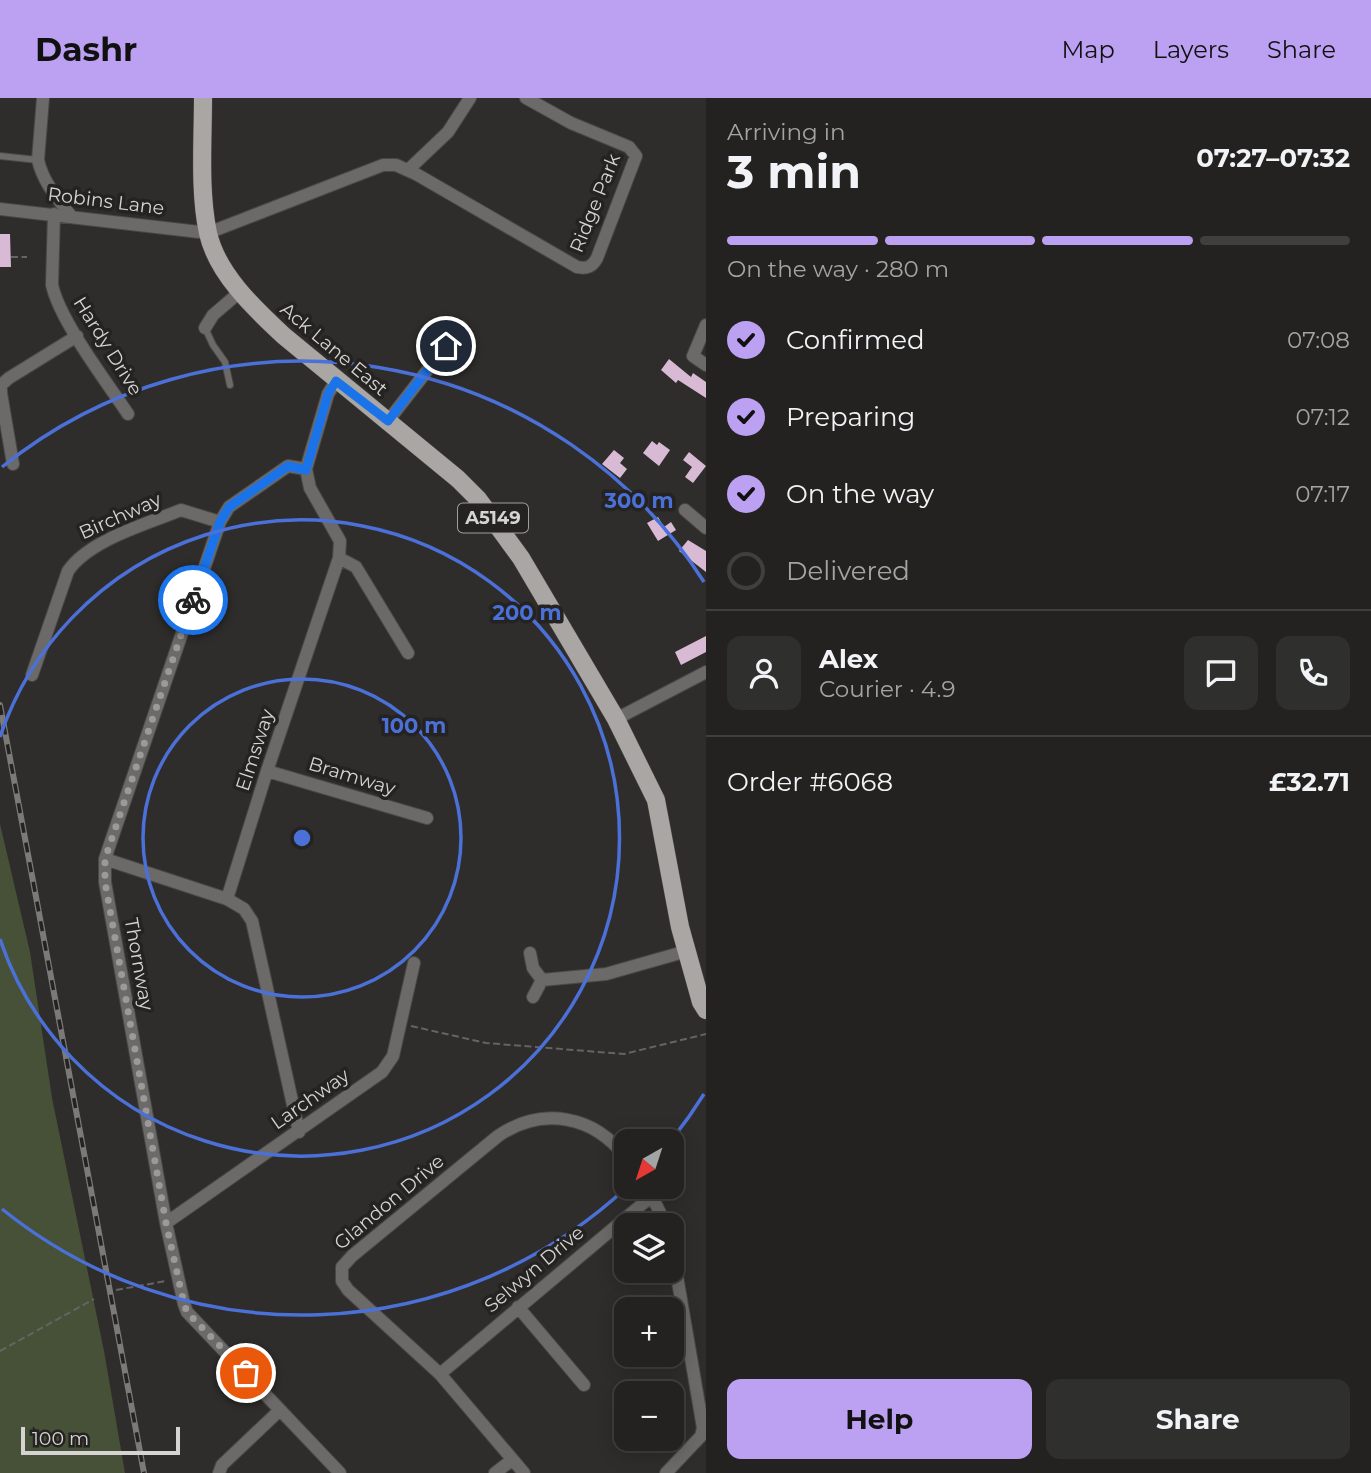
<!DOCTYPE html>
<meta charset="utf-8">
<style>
:root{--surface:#232220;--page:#2f2f2d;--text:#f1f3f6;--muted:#a3a4a5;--line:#403f3e;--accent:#bca0f2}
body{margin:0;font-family:Montserrat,sans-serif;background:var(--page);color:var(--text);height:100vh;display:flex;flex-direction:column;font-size:26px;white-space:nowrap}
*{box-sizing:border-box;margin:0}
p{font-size:23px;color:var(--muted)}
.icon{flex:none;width:38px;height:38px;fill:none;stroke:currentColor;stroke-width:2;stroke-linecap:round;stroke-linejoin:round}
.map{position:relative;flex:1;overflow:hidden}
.details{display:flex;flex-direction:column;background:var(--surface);width:665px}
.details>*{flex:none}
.needle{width:46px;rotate:219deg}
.buttons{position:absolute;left:614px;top:1031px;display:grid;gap:14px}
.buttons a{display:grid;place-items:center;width:70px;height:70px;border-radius:14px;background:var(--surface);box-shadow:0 4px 18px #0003,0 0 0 2px var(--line);font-size:35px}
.scale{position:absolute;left:21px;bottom:18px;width:159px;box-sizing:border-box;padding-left:7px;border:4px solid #d6d4d3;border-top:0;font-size:19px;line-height:24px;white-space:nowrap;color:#d6d4d3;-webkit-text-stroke:5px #252321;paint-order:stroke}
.pin{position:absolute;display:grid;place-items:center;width:60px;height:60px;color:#fff;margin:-30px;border:4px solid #fff;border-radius:50%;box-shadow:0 2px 7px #0007}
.courier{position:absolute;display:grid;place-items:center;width:70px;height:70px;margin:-35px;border:5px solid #1a73e8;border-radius:50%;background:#fff;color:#222;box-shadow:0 2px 9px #0007}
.headline em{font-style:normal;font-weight:700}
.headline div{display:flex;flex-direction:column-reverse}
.headline{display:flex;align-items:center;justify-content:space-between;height:119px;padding:0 21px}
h1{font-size:46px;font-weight:700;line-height:52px}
.bar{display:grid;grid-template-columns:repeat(4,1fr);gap:10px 7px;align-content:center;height:84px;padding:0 21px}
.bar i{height:9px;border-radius:5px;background:var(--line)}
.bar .active{background:var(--accent)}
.bar p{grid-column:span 4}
.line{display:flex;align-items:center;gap:18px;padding:0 21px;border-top:2px solid var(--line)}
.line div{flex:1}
.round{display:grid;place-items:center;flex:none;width:74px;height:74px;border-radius:14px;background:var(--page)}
ol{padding:0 21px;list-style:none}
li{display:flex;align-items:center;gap:21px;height:77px}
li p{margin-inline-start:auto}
li .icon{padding:7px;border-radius:50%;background:var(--accent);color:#111;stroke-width:4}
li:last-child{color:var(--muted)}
li i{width:38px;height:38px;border:4px solid var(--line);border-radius:50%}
.button{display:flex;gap:14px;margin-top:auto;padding:14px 21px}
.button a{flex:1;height:80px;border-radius:14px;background:var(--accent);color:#111;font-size:28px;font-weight:700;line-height:80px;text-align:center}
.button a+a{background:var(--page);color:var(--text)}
header{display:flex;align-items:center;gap:42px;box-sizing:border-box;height:98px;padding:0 35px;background:var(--accent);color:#111}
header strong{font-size:33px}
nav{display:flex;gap:38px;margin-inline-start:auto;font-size:24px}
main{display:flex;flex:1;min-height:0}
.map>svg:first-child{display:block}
</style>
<header>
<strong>Dashr</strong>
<nav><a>Map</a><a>Layers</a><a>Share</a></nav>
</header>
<main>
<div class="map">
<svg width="706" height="1375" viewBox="0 0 706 1375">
<rect width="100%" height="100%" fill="#2f2d2b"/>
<path fill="#465137" d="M0 726 30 854 52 1000 104 1253 125 1375H0Z"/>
<path fill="#d8bad5" d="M0 136H10L11 169H0Z
M669 261 691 279 693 275 706 284V300L678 282 676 285 661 272Z
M652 343 657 347 659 344 670 352 659 368 643 355Z
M614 352 624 360 620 365 627 371 620 380 602 366Z
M689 354 706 368 693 385 685 379 692 369 683 362Z
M658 419 664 429 671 424 676 432 658 443 647 425Z
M688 442 706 453V474L679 453Z
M706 538V554L681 567 675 554Z"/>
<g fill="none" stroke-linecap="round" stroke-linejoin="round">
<g stroke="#4a4846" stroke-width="8">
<path id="service" d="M0 58 38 62
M205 230 213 247 225 264 230 287"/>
</g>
<g stroke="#4a4846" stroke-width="14">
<path id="minor" d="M43 0 38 62C43 84 57 100 71 118
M408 72 448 34 470 0
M0 111 208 135 383 67H396L416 76 577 169C587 171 592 169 597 160L636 58 629 49 571 25 526 0
M54 116 52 187C60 223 106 283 128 316
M706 227 693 258 706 267
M205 230 213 217 241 193
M388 323 461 229
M13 366 1 295V287L9 280 77 238
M306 371 288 368 229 409 220 424 110 746 105 761V784L166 1125 184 1206 187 1214 340 1375
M685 412 706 430
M339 460 356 469 408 555
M32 577 68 473C89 442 147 426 181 412L220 424
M616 621 706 574
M267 673 427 720
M105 761 227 801
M530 855 533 870 542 882 606 876 687 853
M533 899 542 882
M299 1034 252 823 244 811 227 801 267 673 339 460 340 443 310 390 306 371 328 296 336 283
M647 1088 666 1127
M166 1125 382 974 393 958 414 865
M518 1209 584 1287
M440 1276 653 1097
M219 1375 222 1367 280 1312
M495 1375 512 1362
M524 1375 440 1276 348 1192 342 1183V1169L352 1158 498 1038C542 1008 594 1017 626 1060
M666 1375 701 1338 703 1330 672 1149"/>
</g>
<g stroke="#4a4846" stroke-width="19">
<path id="primary" d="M203 0C203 43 199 93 208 135 217 176 255 211 284 238L458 381 478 401 521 460 616 621 656 702 680 829 701 904 706 912"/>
</g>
<path stroke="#666462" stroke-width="2" stroke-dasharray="7 3.5" stroke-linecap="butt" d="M11 159H27
M411 928 486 945 624 956 706 936
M116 1192 166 1183
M0 1253 94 1201"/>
<use href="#service" stroke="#6b6a69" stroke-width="6"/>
<use href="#minor" stroke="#6b6a69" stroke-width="12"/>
<use href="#primary" stroke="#a9a6a4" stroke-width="18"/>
<g stroke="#7c7a79" stroke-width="6">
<path id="rail" d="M0 607 144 1375"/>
</g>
<use href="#rail" stroke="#252321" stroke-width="3.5" stroke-dasharray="10" stroke-linecap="butt"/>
</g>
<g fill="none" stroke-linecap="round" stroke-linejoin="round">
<path stroke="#9c9a98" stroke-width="7" stroke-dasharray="0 12.6" d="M193 502 110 746 105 761V784L166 1125 184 1206 187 1214 246 1275"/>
<path stroke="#1a73e8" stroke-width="9" d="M193 502 220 424 229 409 288 368 306 372 328 296 336 283 388 323 446 248"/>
</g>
<g fill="none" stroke="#4b70d7" stroke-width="3.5">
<circle cx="302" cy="740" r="159"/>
<path d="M0 639A318 318 0 1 1 0 841"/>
<path d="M704 996A477 477 0 0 1 673 1040M627 1089A477 477 0 0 1 2 1111M2 369A477 477 0 0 1 704 484"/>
</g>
<g text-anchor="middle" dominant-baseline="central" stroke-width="7" stroke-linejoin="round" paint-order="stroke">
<rect fill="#252321" stroke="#a19f9e" stroke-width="2" x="458" y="405.5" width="70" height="29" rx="5"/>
<g font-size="18" font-weight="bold" fill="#d6d4d3">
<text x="493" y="420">A5149</text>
</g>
<g font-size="19" fill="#d6d4d3" stroke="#252321">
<text transform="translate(106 103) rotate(7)">Robins Lane</text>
<text transform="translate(595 105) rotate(-68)">Ridge Park</text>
<text transform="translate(108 248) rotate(58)">Hardy Drive</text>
<text transform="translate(334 251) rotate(40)">Ack Lane East</text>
<text transform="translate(120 418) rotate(-24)">Birchway</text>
<text transform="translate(255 652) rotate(-72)">Elmsway</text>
<text transform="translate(352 678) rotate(17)">Bramway</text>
<text transform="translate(139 866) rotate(80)">Thornway</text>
<text transform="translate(310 1001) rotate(-35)">Larchway</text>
<text transform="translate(389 1104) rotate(-40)">Glandon Drive</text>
<text transform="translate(534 1171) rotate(-40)">Selwyn Drive</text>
</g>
</g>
<circle cx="302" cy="740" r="10" fill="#4b70d7" stroke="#252321" stroke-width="3.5"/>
<g font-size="21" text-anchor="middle" font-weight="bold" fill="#4b70d7" stroke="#252321" stroke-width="7" stroke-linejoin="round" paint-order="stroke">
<text x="639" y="410">300 m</text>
<text x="527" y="522">200 m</text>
<text x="414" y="635">100 m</text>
</g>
</svg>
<div class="buttons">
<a><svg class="needle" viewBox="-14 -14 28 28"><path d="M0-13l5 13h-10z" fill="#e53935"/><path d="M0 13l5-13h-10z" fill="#a3a4a5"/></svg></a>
<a><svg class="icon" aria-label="layers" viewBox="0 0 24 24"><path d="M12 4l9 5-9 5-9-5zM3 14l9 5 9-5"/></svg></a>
<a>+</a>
<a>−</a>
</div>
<div class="scale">100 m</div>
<div class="pin" style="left:246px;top:1275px;background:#ea580c"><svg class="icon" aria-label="bag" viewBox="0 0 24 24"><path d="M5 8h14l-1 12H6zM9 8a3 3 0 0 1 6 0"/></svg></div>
<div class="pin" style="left:446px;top:248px;background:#1f2937"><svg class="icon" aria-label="home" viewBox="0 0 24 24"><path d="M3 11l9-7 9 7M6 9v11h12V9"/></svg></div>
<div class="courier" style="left:193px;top:502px"><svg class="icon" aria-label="bike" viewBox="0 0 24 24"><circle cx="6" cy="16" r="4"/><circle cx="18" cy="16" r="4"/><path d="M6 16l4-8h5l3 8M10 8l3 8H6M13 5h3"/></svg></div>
</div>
<section class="details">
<div class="headline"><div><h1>3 min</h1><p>Arriving in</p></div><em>07:27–07:32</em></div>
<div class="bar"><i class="active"></i><i class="active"></i><i class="active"></i><i></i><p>On the way · 280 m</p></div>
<ol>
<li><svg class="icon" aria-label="check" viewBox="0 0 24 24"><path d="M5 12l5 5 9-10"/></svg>Confirmed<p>07:08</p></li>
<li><svg class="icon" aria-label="check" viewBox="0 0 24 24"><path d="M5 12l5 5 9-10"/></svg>Preparing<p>07:12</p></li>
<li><svg class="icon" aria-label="check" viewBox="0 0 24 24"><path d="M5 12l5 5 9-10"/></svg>On the way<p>07:17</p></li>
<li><i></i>Delivered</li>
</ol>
<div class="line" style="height:126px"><a class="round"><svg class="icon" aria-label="person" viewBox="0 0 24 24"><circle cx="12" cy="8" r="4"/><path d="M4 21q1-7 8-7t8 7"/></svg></a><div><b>Alex</b><p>Courier · 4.9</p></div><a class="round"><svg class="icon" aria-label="chat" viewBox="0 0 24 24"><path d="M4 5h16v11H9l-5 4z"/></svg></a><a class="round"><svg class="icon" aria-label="phone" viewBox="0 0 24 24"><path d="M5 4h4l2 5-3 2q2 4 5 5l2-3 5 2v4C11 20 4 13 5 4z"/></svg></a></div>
<div class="line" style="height:91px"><div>Order #6068</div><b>£32.71</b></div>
<div class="button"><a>Help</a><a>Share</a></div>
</section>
</main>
